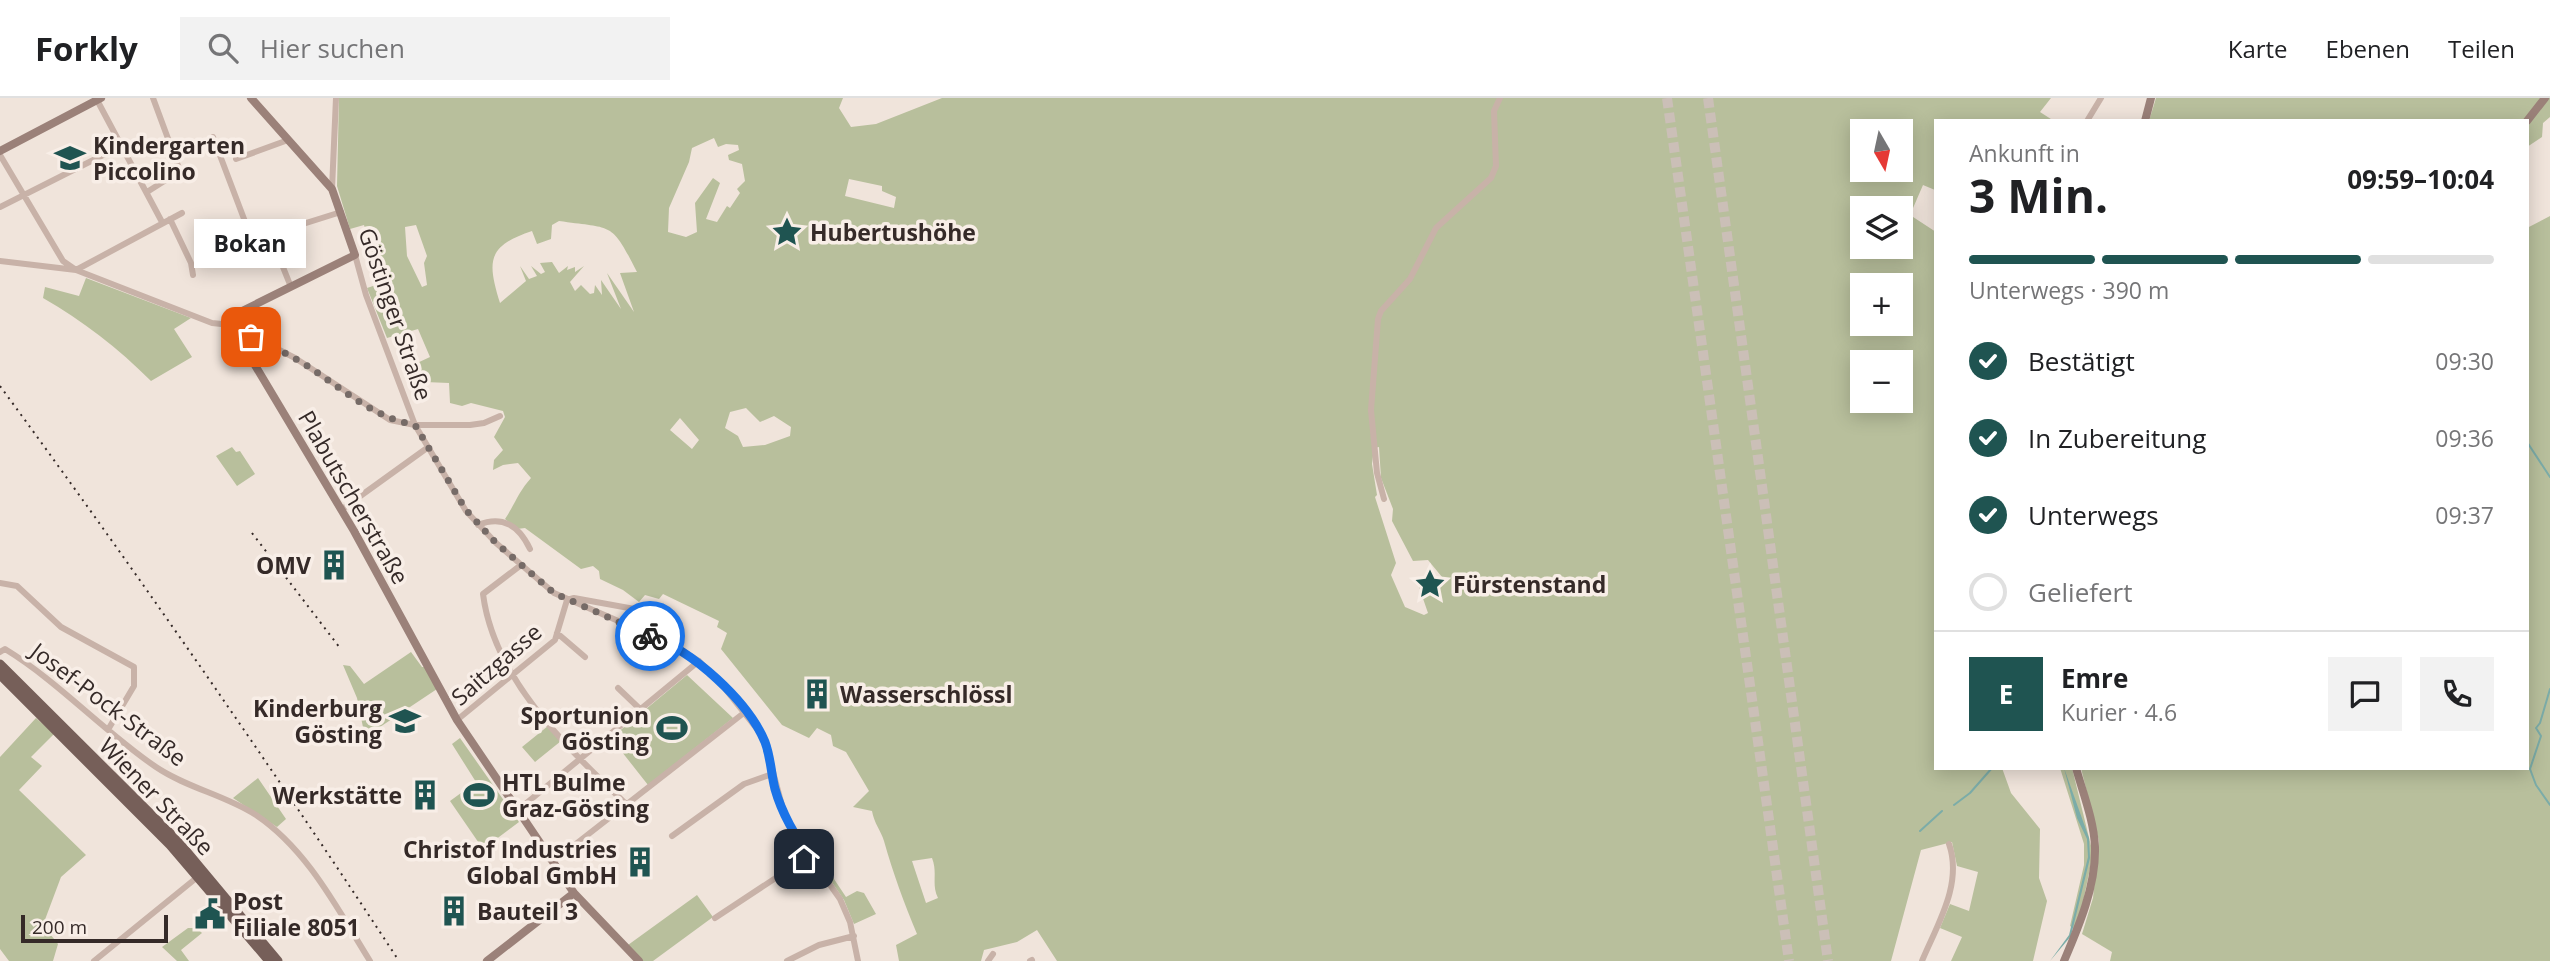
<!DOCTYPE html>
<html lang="de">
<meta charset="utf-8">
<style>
:root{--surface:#fff;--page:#f2f2f2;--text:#202124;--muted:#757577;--line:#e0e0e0;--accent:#1f5451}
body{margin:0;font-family:"Open Sans",sans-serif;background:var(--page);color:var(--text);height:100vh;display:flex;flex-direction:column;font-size:26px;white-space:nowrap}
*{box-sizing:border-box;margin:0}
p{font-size:23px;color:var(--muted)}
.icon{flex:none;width:38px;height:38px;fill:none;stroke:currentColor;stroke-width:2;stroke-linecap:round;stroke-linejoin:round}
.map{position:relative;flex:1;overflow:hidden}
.sheet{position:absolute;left:1934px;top:21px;width:595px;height:651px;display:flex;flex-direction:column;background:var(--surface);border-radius:0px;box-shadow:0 4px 18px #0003}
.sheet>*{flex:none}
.needle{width:46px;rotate:171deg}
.controls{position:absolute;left:1850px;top:21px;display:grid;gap:14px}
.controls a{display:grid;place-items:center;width:63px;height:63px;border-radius:0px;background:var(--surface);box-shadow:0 4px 18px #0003;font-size:35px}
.scale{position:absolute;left:21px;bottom:18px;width:147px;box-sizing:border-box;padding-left:7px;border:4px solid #352a28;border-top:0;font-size:19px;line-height:24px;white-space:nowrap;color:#352a28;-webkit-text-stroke:5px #f8eee7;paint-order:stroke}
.pin{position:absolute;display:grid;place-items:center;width:60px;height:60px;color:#fff;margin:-30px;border-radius:14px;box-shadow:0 4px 10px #0006}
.courier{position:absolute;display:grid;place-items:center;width:70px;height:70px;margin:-35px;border:5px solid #1a73e8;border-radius:50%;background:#fff;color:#222;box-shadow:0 2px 9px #0007}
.bubble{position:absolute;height:49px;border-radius:0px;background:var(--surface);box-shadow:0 4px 18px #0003;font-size:23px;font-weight:700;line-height:49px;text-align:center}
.headline em{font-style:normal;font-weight:700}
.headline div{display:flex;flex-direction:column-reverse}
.headline{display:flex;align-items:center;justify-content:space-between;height:119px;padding:0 35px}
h1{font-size:46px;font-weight:700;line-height:52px}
.bar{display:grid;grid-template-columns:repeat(4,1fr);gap:10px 7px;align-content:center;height:84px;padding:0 35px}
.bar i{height:9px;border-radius:5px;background:var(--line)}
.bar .active{background:var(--accent)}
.bar p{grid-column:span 4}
.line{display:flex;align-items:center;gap:18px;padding:0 35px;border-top:2px solid var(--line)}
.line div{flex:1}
.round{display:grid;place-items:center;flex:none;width:74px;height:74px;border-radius:0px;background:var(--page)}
ol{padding:0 35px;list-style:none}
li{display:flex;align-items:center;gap:21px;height:77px}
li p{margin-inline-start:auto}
li .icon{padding:7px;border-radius:50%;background:var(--accent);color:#fff;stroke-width:4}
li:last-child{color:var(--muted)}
li i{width:38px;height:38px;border:4px solid var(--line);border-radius:50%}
header{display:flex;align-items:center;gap:42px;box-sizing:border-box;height:98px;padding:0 35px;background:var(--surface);border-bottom:2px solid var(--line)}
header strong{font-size:33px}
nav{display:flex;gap:38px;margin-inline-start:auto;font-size:24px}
.search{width:490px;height:63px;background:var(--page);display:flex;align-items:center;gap:18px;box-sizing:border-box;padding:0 24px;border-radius:0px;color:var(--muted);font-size:26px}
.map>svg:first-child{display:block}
</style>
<header>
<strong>Forkly</strong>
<div class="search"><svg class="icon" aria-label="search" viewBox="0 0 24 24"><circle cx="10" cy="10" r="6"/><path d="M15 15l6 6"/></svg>Hier suchen</div>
<nav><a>Karte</a><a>Ebenen</a><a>Teilen</a></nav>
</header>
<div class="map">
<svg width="2550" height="863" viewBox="0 0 2550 863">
<rect width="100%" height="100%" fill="#f0e4db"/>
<path fill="#b8bf9c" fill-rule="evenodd" d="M339 0H843L839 10 851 29 876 26 942 0H2051L2040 14 2054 23H1936L1935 92 1923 87 1910 117 1936 134V670H2002L2011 695 2040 731 2039 780 2047 803 2033 863H1951L1962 839 1940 830 1950 806 1969 813 1978 774 1957 768 1952 744 1921 752 1891 863H1057L1037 832 1017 844 984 852 981 863H899L896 847 917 836C904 805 893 775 884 743 881 733 874 725 872 713L853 709 869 693 846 654 833 648 831 637 817 630 809 640 782 627 721 551 727 535 717 529 719 523 663 496 659 501 645 497 639 504 623 492 600 481 599 473 593 468 581 471 525 430 517 431 505 421C515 406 519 393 531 380L518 365 503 367 493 372 494 362 503 352 494 339 505 319 503 313 471 305 462 308 450 305 449 285 425 284 415 266 430 259 418 231 387 240 367 190 382 185 364 127 350 131 337 88ZM1862 33H1900V72H1862ZM714 40 718 49 726 46 738 47 739 52 728 57 729 62 742 66 745 83 737 91 740 95 730 110 727 108 717 124 706 121 720 85 713 80 695 105 697 134 686 139 668 134 669 110 689 64 692 50ZM849 81 882 88V93L896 99 894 110 845 98ZM1862 110H1900V149H1862ZM559 123C614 131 611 123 637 174L620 175 634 214 607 175 621 211 601 182 602 197 595 187 594 195 590 196 581 187 575 193 570 184 584 168 575 174V169L567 172 568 168 559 175 552 164 540 165 545 174 541 176 531 168 537 178 529 181 520 168 526 183 500 205C487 163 487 148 532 133L537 146 551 141 552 127ZM416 127 427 158 424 165 427 187 422 189 407 158 405 129ZM1862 187H1900V226H1862ZM1862 264H1900V303H1862ZM746 310 760 324 774 318 791 329 790 338 765 347 743 349 738 338 725 330 730 314ZM680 320 699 342 692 351 670 332ZM1379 349 1381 380 1393 411 1392 423 1413 463 1428 462 1442 479 1433 492 1419 489 1428 515 1424 517 1405 509 1391 477 1396 465 1375 399 1377 397 1372 366 1374 350ZM932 760C938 775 931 786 938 800L926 805 912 763Z
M2156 0H2550V19L2543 25 2542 39 2527 49V23H2149Z
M2550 118V863H2110L2112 854 2082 836 2093 800 2099 743 2081 670H2527V130Z
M86 180 191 220 174 231 192 259 151 283C118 250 83 223 43 200L45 189 79 198Z
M232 349 236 354 240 353 255 376 237 388 216 358Z
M411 554 422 569H426L437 591 365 639 357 600 343 567 350 568 364 586Z
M687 577 733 620 648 687 611 640Z
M36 620 54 636 31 659 42 668 19 692 86 757 61 779 43 827 58 846 53 863H9L0 851V659Z
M548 628 561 643 535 664 522 649Z
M460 640 519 724 483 751 450 703 476 684 452 646Z
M2060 670H2072L2093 756 2077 833 2070 828 2084 767V746Z
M258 680 286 721 277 729 233 700Z
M828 772 846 799 857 793 864 795 876 816 854 826 844 802 825 774Z
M697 797 713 819 653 863H643L628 847Z
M188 830H197L202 835 181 852 189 863H177L162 849Z"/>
<path fill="#7baca8" d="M2064 670 2089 740 2090 760 2071 838 2050 863 2069 837 2088 759 2087 741 2077 720Z"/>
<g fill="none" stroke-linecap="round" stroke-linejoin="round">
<path stroke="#7baca8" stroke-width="2" d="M2527 344 2550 379
M2550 591 2540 625 2536 630 2541 638 2530 671 2536 687 2550 707
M1954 707 1970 695 1992 670
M1920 733 1942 713"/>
<path stroke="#cbbfb7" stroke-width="10" stroke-dasharray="10 5" stroke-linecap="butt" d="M1667 0 1789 863
M1708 0 1828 863"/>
<path stroke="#c8b2a8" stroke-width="6" d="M97 2 162 124
M2087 23 2101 0
M213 39 252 142 341 114
M0 57 63 163 76 172 182 115
M236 61 288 42
M332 91 336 0
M147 94 180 73 153 0
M0 109 121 48
M170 121 191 165 193 177
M270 137 291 189
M355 157 366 197 415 327 466 413 496 445 554 495 671 546 699 563 719 583 764 640 784 715 795 737 840 801 850 824 858 863
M0 163 76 172 212 225 231 227 295 260 390 322 415 327H470L484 325 500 318
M1384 401 1377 375 1371 312 1378 221 1381 213 1410 181 1436 130 1491 80 1496 68 1494 13 1500 0
M341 412 427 350
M478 427C503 417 519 428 530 451
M521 467 483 496C494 582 568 650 626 706
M0 485 17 488 61 529 134 569V588L109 630
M557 535 585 559
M0 554 5 551C59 584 103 633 156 669 187 690 225 697 256 717 308 752 338 812 370 863
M618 590 641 612
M457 622 555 542 567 502 574 500 651 514
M518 712 699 563
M672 738 744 686 772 676
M554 763 745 614
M715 820 809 758
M94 863 200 777
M787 863 819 847 854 838
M988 863 993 856
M1030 863 1032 862
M1922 863C1937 827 1963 786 1949 746"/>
<path stroke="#9b8179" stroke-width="8" d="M251 0 332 91 355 157 234 217 231 227 354 433 457 622 574 795 639 863
M2145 23 2151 0
M2527 23 2545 0
M0 53 101 0
M487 863 574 795
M2064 863C2079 828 2096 788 2095 749 2094 723 2083 695 2076 670"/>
<path stroke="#765f59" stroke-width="9" d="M0 566 177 742 278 863
M0 577 170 747 269 863"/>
<path stroke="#352a28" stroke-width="2" stroke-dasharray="2 5" stroke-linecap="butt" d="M0 288C138 476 271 668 399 863
M252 435 340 550"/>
</g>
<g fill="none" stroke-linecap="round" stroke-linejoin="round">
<path stroke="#766b67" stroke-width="7" stroke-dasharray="0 12.6" d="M251 239C266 246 282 253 296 261 336 284 367 318 415 327L466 412 496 445 554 495 650 538"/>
<path stroke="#1a73e8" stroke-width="9" d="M650 538C692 552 748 603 765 644 771 660 771 676 775 691 782 716 795 737 809 758L804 761"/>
</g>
<defs>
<g id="school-bare" transform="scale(2.415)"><path d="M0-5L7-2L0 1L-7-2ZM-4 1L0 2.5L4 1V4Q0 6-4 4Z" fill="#1f5451" stroke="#f8eee7" stroke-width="2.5" paint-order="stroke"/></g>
<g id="sight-bare" transform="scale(2.415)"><path d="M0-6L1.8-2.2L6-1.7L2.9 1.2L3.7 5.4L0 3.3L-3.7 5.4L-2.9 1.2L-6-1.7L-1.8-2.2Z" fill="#1f5451" stroke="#f8eee7" stroke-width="2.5" paint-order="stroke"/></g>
<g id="building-bare" transform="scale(2.415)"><path d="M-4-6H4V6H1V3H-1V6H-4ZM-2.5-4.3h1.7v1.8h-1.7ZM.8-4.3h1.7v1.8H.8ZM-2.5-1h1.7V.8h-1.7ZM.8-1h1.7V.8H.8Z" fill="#1f5451" stroke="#f8eee7" stroke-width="2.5" paint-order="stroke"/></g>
<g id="stadium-bare" transform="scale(2.415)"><path d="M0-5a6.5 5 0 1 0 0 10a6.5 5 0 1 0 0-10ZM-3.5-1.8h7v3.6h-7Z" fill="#1f5451" stroke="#f8eee7" stroke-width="2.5" paint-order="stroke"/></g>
<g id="civic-bare" transform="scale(2.415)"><path d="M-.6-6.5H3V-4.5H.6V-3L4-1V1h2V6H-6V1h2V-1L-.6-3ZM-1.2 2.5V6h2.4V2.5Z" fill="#1f5451" stroke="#f8eee7" stroke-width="2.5" paint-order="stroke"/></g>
</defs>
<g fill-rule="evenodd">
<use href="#school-bare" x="70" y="60"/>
<use href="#sight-bare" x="787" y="134"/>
<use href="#building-bare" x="334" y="467"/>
<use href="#sight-bare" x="1430" y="486"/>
<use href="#building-bare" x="817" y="596"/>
<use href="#school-bare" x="405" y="623"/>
<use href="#stadium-bare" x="672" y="630"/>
<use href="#building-bare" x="425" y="697"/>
<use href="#stadium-bare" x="479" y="697"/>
<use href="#building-bare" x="640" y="764"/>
<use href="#building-bare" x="454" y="813"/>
<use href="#civic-bare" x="210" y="816"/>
</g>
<g text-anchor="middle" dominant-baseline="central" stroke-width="7" stroke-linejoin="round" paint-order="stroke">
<g font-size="23" font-weight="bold" fill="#352a28" stroke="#f8eee7" text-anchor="start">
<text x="93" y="47">Kindergarten<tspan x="93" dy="26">Piccolino</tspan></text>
<text x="810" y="134">Hubertushöhe</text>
<text x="311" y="467" text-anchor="end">OMV</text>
<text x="1453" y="486">Fürstenstand</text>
<text x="840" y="596">Wasserschlössl</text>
<text x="382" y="610" text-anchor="end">Kinderburg<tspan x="382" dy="26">Gösting</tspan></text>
<text x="649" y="617" text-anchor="end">Sportunion<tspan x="649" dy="26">Gösting</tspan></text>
<text x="502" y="684">HTL Bulme<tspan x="502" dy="26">Graz-Gösting</tspan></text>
<text x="402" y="697" text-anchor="end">Werkstätte</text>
<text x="617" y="751" text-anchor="end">Christof Industries<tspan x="617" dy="26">Global GmbH</tspan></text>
<text x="233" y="803">Post<tspan x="233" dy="26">Filiale 8051</tspan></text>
<text x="477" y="813">Bauteil 3</text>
</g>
<g font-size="23" fill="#352a28" stroke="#f8eee7">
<text transform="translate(396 216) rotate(71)">Göstinger Straße</text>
<text transform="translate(354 399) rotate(60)">Plabutscherstraße</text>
<text transform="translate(496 566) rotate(-41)">Saitzgasse</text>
<text transform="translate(109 606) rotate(37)">Josef-Pock-Straße</text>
<text transform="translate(157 698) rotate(46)">Wiener Straße</text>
</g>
</g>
</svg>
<div class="controls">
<a><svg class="needle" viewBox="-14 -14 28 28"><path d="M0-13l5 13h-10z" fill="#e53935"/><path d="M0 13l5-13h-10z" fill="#757577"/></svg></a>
<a><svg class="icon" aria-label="layers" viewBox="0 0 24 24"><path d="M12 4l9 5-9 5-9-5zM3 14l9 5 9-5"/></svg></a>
<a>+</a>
<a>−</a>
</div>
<div class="scale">200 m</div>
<div class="pin" style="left:251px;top:239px;background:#ea580c"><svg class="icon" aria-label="bag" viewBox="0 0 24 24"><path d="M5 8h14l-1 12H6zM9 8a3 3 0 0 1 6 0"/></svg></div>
<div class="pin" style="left:804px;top:761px;background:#1f2937"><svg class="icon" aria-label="home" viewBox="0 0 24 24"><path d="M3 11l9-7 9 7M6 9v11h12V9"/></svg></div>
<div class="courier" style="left:650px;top:538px"><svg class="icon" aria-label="bike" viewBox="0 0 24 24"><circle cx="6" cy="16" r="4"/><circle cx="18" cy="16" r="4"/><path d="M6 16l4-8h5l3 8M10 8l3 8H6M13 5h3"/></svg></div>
<div class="bubble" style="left:194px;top:121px;width:112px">Bokan</div>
<section class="sheet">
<div class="headline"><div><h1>3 Min.</h1><p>Ankunft in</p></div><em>09:59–10:04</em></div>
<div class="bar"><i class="active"></i><i class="active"></i><i class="active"></i><i></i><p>Unterwegs · 390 m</p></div>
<ol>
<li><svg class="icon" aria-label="check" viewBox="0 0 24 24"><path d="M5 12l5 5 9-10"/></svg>Bestätigt<p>09:30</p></li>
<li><svg class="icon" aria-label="check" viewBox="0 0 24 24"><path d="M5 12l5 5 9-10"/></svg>In Zubereitung<p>09:36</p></li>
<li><svg class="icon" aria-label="check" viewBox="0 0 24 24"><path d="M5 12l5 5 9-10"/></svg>Unterwegs<p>09:37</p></li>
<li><i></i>Geliefert</li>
</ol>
<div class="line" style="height:126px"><b class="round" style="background:var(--accent);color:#fff">E</b><div><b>Emre</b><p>Kurier · 4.6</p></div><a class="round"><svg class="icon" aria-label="chat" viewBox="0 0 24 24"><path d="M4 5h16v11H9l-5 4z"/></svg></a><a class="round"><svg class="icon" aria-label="phone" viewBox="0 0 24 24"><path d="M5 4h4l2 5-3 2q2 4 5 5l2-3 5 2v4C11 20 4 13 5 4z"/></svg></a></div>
</section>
</div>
